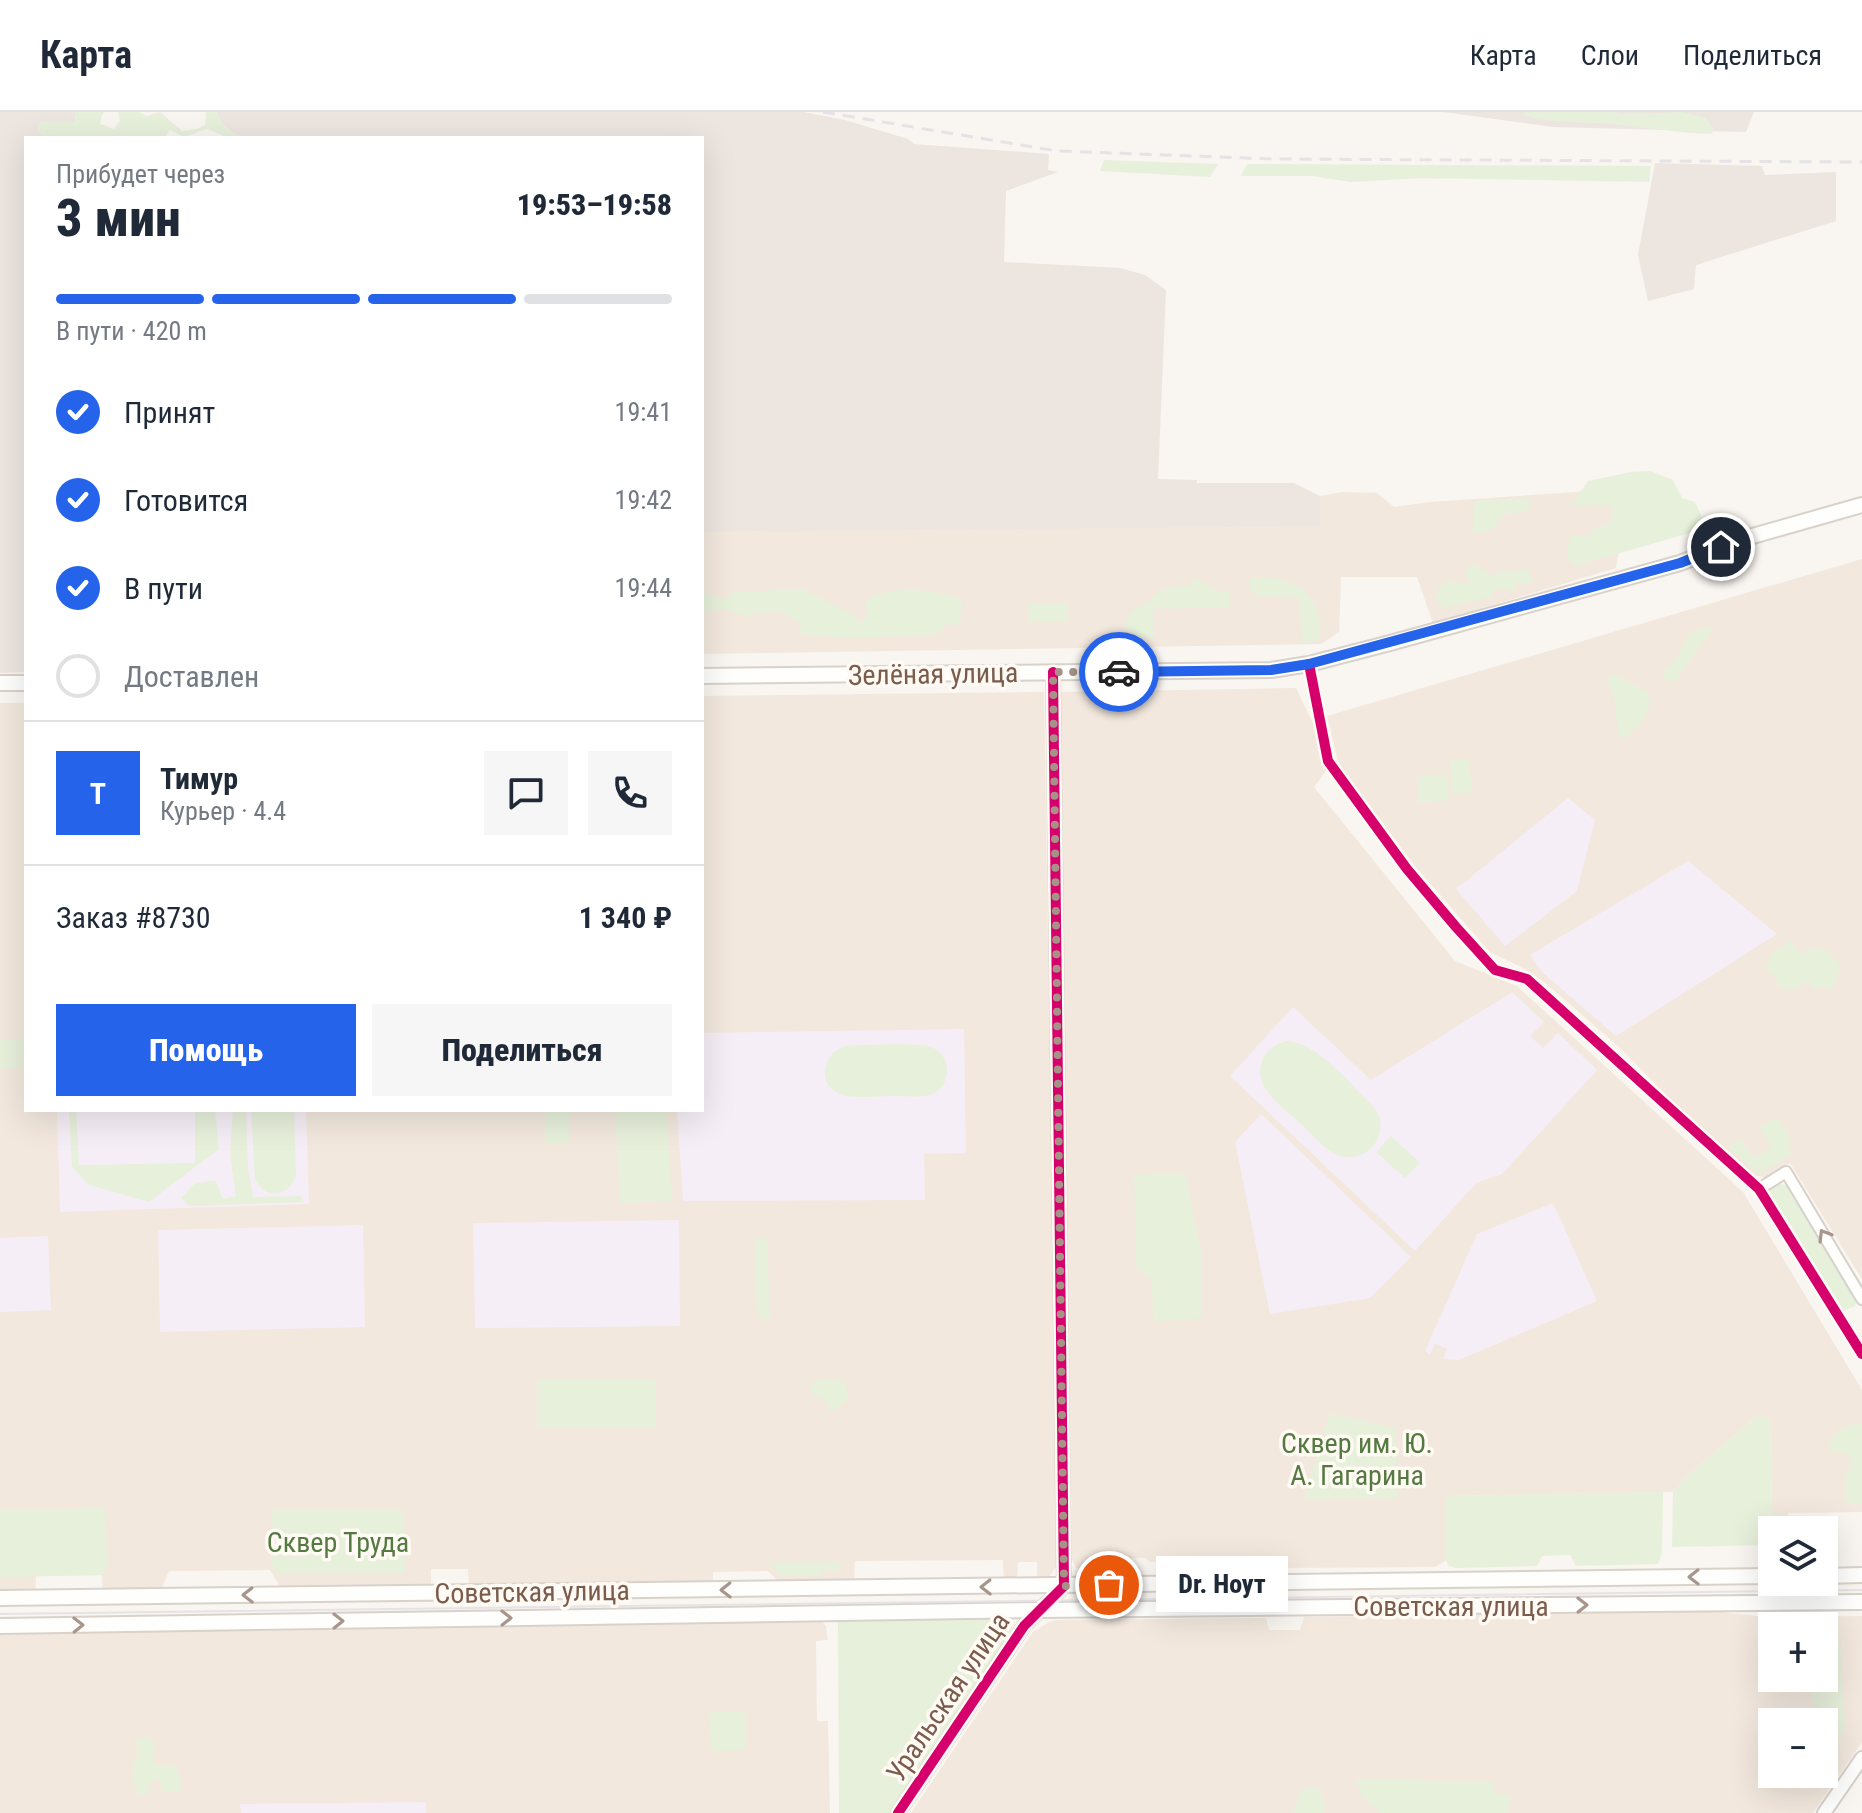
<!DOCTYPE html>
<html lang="ru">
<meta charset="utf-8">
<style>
:root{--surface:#fff;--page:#f6f6f7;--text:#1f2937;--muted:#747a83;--line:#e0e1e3;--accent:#2563eb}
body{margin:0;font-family:"Roboto Condensed",sans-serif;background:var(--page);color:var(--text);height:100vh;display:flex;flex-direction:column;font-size:30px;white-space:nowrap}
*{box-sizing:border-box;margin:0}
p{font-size:26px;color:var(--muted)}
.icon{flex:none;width:44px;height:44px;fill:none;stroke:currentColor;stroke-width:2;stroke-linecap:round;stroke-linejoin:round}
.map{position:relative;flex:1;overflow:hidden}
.sheet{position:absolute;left:24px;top:24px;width:680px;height:976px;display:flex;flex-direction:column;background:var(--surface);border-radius:0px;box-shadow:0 8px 32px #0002}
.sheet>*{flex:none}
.tools{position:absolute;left:1758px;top:1404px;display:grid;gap:16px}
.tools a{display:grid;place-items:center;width:80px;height:80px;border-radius:0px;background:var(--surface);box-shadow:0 8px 32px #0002;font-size:40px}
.pin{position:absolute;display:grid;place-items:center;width:68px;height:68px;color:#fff;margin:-34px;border:4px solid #fff;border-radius:50%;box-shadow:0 2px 8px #0007}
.courier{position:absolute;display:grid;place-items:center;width:80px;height:80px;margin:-40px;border:6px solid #2563eb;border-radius:50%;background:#fff;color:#222;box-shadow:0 2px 10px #0007}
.bubble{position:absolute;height:56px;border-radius:0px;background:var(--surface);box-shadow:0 8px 32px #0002;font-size:26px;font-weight:800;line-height:56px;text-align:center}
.overview em{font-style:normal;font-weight:800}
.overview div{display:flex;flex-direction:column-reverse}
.overview{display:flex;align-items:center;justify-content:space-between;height:136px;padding:0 32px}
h1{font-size:52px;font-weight:800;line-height:60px}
.bar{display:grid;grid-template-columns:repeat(4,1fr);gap:12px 8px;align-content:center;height:96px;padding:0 32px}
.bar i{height:10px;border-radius:6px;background:var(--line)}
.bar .on{background:var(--accent)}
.bar p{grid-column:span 4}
.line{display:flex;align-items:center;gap:20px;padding:0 32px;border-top:2px solid var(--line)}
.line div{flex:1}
.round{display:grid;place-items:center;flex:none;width:84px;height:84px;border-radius:0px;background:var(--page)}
ol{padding:0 32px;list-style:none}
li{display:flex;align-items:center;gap:24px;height:88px}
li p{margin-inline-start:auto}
li .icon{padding:8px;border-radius:50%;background:var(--accent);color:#fff;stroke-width:4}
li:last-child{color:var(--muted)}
li i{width:44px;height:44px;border:4px solid var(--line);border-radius:50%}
.button{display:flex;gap:16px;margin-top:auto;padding:16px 32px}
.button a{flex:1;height:92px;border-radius:0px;background:var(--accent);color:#fff;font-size:32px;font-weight:800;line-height:92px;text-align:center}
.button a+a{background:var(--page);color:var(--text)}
header{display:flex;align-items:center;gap:48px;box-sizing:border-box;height:112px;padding:0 40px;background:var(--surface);border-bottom:2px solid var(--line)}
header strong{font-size:38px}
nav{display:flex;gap:44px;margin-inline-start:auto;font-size:28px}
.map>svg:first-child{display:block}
</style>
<header>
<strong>Карта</strong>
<nav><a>Карта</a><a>Слои</a><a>Поделиться</a></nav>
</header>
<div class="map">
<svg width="1862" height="1701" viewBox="0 0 1862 1701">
<rect width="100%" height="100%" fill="#f9f5f0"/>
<path fill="#f2e8de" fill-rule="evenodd" d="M1619 377 1621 426 1616 456 1433 511 1417 465H1341L1339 520 1321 532 702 542V420L1320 413V384L1342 380 1377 381 1394 395 1430 390Z
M1862 447V1167L1790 1051 1766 1066 1755 1063 1698 1015 1618 934 1543 869 1525 857 1490 840 1415 754 1339 653 1327 604Z
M1296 576 1322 630 1326 659 1314 675 1455 849 1517 874 1743 1080 1862 1278V1400L1772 1401 1770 1307 1758 1303 1689 1362 1673 1380 1446 1384V1448L1435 1455 1261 1456 1257 1450 1223 1451 1221 1457H1198L1191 1449 1150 1450 1146 1446 1104 1447 1095 1459 1076 1456 1072 1448 1060 580Z
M1044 580 1058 1447 1056 1455 1047 1467H1037V1450H1018L1017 1467 1004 1466 1003 1448 855 1449 854 1468 778 1469 768 1459 713 1460V1470L469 1474 468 1457H431V1474L281 1476 270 1458 169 1459 161 1478 103 1479 102 1463 36 1464 35 1480H0V591H26V998H702V584Z
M1710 1499 1767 1505 1862 1504V1630L1813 1701H911L1033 1520 1049 1510 1057 1508 1266 1506 1269 1518H1300L1304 1505ZM1772 1514H1824V1566H1772ZM1772 1610H1824V1662H1772Z
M821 1508 826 1515 828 1528 816 1529 817 1609H828L830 1701H0V1517Z"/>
<path fill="#ede5e0" d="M0 0H76L75 10 52 11 37 17 44 26H26V560L0 561Z
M217 0H803L845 8 908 27 914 32 1049 42 1048 58 1058 60 1006 79 1004 150 1120 156 1145 163 1166 178 1158 367 1197 368V371H1294L1320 384V414L702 420V26H247L235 23 220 10Z
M1443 0H1754L1746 20 1553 15Z
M1655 51 1762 54 1765 63 1836 60V109L1696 153 1694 177 1648 189 1638 143Z"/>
<path fill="#f6eef6" d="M1568 686 1595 708 1577 779 1505 834 1456 777Z
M1688 749 1777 822 1616 924 1542 860 1530 843Z
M1512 880 1544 910 1530 924 1543 936 1558 921 1597 958 1502 1062 1476 1071 1415 1139 1230 964 1293 895 1371 968Z
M964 917 966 1041 924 1042 925 1088 683 1089 677 998H702V921Z
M57 998H306L309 1092 60 1100Z
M1261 1002 1411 1145 1370 1186 1270 1202 1235 1030Z
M1553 1091 1597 1189 1459 1248 1443 1247 1447 1237 1435 1231 1430 1242 1425 1239 1477 1122Z
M679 1108 680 1214 475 1216 473 1111Z
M363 1113 365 1215 160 1220 158 1118Z
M48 1124 51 1198 0 1200V1126Z
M426 1690V1701H241L240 1692Z"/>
<path fill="#e7f0db" d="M76 0H105L102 3 100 12 114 17 120 9 118 0H138L147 4 160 0 182 19 197 17 205 13 206 0H217C222 16 232 21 247 26H221L222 23 207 17 184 25 170 18 164 26H44L37 17 41 10H75Z
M1524 0H1615L1627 2 1683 0 1706 6 1713 16 1712 22C1677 21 1645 15 1611 12 1581 10 1552 12 1523 3Z
M1104 48 1218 52 1210 65 1100 59Z
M1247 52 1651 54 1649 70 1421 66 1351 70 1312 64H1241Z
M1650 359 1673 368 1682 386 1695 390 1707 416 1575 454C1564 447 1565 432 1573 423H1591L1592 418 1612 411 1611 393H1571L1588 369 1631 360Z
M1528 386 1531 393 1526 400 1505 402 1491 419 1474 421V389Z
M1473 452 1493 464 1496 461 1529 457 1533 472 1517 470 1515 479 1495 477 1490 485 1446 496 1436 491 1438 476 1446 470 1472 471 1466 466 1467 454Z
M1254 465C1295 464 1326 483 1319 528L1303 532 1299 486 1257 484 1249 475 1250 467Z
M1195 466 1207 472 1212 478 1229 479 1230 495 1153 497V525C1140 526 1133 523 1124 513 1129 500 1134 495 1147 492 1158 476 1170 474 1189 474Z
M803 477 853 503 860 511 868 503 865 489C890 471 935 479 962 486L960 513 946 512 939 522 851 526 801 522 798 510 781 499 744 504 727 497 702 501V483L711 482 723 488 733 480Z
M1067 491 1068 509 1029 510 1028 492Z
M1712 514V518L1678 566 1673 570 1664 567V559C1676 552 1682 532 1691 520Z
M1609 562 1617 563 1649 581C1653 599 1639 615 1626 626L1621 625C1612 605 1621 590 1608 575Z
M1469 646 1472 680 1452 682 1450 648Z
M1447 662 1449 688 1419 691 1417 665Z
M1791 828 1801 842C1821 831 1823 835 1839 851V861L1831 880 1824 874 1814 877 1807 869 1791 879 1779 875 1774 863 1767 859 1769 844Z
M0 927H26V956L0 957Z
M1285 929C1315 927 1352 974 1373 994 1381 1004 1383 1016 1377 1028 1370 1042 1355 1048 1340 1044 1326 1039 1313 1023 1302 1013 1285 997 1252 976 1262 949 1266 938 1275 933 1285 929Z
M845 934C862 933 917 930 931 935 953 943 952 976 930 983 919 986 904 984 893 984 877 984 858 987 843 983 816 976 821 942 845 934Z
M69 998H76L79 1053 195 1051V998H215L219 1037 149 1090 89 1073 72 1055Z
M233 998H246L248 1057 253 1085 301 1084 304 1090 189 1094 181 1086 194 1072 215 1068 223 1087 236 1084 230 1043Z
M251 998H294L296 1064C291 1078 281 1084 266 1080L255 1069Z
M545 998H569V1032H545Z
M615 998H666L672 1089 620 1091Z
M1777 1005 1792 1029 1787 1032 1793 1041 1759 1062 1727 1035 1740 1027 1754 1046 1772 1035 1759 1015Z
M1391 1024 1420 1051 1405 1066 1376 1040Z
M1185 1061 1202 1142V1206L1153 1210 1152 1168 1136 1156 1134 1063Z
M1778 1071 1790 1075 1857 1186 1855 1194 1844 1199 1840 1197 1769 1086 1771 1074Z
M767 1126 770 1207 762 1208 757 1197 755 1127Z
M655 1267 656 1315 537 1316V1268Z
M833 1267 845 1270 849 1286 833 1300 827 1298V1291L813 1282 810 1274 816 1268Z
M1330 1301 1395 1316 1398 1386 1304 1387Z
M1758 1303 1770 1306 1772 1401H1788V1418H1772V1433L1672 1435 1673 1380 1689 1362Z
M1857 1310 1862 1313V1392H1845V1364L1851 1350 1848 1343 1830 1339C1828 1318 1843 1319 1857 1310Z
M1663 1380 1662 1440 1658 1452 1576 1454 1570 1443 1542 1444 1537 1454 1456 1456 1449 1454 1446 1448V1384Z
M105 1396 107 1454 103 1463 0 1465V1398Z
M403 1397 405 1461 277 1462 271 1453V1398Z
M840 1449 839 1459 835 1461 833 1458 823 1459 819 1464H781L769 1451Z
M1001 1505 1011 1511 1013 1519 890 1701H839L838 1510 843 1506Z
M1835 1526 1840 1531 1845 1615 1832 1636 1826 1638 1824 1610H1819L1808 1566H1824V1527Z
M710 1600H746V1638L711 1639Z
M145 1623 156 1631 152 1648 156 1654H176L183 1676 178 1680H162L159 1668H153L148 1683 136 1682C133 1669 130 1652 139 1642L135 1634 136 1628Z
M1356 1667 1494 1670 1493 1681 1510 1683 1508 1701H1381L1362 1685Z
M1306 1676H1317C1324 1685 1325 1690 1324 1701H1294L1299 1683Z"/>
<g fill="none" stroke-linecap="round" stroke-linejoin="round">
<g stroke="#d7d1cb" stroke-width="14">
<path id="minor" d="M1309 552 1328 649 1407 757 1456 815 1495 858 1527 867 1759 1077 1862 1242
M1759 1077 1786 1060 1862 1187"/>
</g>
<g stroke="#d7d1cb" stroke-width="16">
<path id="tertiary" d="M898 1701 1024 1514 1064 1474 1053 560
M1824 1701 1862 1646"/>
</g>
<g stroke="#d9d2cb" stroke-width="18">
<path id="secondary" d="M702 564 1271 558 1309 552 1390 531 1680 451 1742 427 1862 393
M0 571H26
M1824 1464 1862 1463
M0 1486 1772 1464
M0 1514 1040 1498 1862 1490"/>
</g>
<use href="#minor" stroke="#fefefd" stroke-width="10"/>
<use href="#tertiary" stroke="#fefefd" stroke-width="12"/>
<use href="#secondary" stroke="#fefefd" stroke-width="14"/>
<path stroke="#e6e3e7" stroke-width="2" d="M0 1502 1862 1478"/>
<path stroke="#e6e3e7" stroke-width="3" stroke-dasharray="12 8" stroke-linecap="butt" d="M823 0 1057 39 1274 47 1862 50"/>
<g stroke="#fffaf3" stroke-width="15">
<path id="cycleway" d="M1309 552 1328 649 1407 757 1456 815 1495 858 1527 867 1759 1077 1862 1242
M898 1701 1024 1514 1064 1474 1053 560"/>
</g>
<use href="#cycleway" stroke="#d6006c" stroke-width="10"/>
</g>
<defs><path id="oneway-chevron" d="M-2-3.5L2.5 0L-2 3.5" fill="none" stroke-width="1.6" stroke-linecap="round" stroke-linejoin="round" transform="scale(2)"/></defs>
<g stroke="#a8958b">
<use href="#oneway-chevron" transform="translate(1824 1123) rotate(-121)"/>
<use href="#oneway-chevron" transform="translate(1694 1465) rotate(179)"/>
<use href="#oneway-chevron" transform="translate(986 1475) rotate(179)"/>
<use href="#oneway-chevron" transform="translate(726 1478) rotate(179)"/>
<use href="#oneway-chevron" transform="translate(248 1483) rotate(179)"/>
<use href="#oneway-chevron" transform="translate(1582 1493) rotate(-1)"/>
<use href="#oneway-chevron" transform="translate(506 1506) rotate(-1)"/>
<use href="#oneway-chevron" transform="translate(338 1509) rotate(-1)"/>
<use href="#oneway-chevron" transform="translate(78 1513) rotate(-1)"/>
</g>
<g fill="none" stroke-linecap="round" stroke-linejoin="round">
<path stroke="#a69286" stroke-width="8" stroke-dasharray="0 14.4" d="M1109 1473 1064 1474 1053 560H1119"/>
<path stroke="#2563eb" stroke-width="10" d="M1119 560 1271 558 1309 552 1680 451 1721 435"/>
</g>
<g text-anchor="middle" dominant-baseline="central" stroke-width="7" stroke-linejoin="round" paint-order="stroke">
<g font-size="28" fill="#7a5c4d" stroke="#fffaf3">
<text transform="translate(933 562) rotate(-1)">Зелёная улица</text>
<text transform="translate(532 1480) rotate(-1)">Советская улица</text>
<text x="1451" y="1494">Советская улица</text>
<text transform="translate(948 1585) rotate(-56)">Уральская улица</text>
</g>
<g font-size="28" fill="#537a41" stroke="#fffaf3">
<text x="1357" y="1331">Сквер им. Ю.<tspan x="1357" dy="32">А. Гагарина</tspan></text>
<text x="338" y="1430">Сквер Труда</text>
</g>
</g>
</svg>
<div class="tools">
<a><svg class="icon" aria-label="layers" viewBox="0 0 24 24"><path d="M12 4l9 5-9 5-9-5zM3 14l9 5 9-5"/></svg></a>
<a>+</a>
<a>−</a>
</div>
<div class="pin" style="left:1109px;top:1473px;background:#ea580c"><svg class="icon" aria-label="bag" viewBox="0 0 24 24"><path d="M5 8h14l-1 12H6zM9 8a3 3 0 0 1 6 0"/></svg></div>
<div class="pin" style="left:1721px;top:435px;background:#1f2937"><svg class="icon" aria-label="home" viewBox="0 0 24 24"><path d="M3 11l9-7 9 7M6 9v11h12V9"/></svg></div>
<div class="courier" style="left:1119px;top:560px"><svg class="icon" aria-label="car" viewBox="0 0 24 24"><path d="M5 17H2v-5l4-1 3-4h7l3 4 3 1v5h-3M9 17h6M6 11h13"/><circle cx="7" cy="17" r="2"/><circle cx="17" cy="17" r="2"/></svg></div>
<div class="bubble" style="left:1156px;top:1444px;width:132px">Dr. Ноут</div>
<section class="sheet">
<div class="overview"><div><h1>3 мин</h1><p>Прибудет через</p></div><em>19:53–19:58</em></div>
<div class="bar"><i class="on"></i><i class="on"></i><i class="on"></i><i></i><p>В пути · 420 m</p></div>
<ol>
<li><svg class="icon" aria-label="check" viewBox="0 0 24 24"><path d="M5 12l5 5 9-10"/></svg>Принят<p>19:41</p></li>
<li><svg class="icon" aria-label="check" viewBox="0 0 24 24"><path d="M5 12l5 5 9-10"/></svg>Готовится<p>19:42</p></li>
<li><svg class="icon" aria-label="check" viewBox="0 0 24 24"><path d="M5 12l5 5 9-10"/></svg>В пути<p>19:44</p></li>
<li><i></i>Доставлен</li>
</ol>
<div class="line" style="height:144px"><b class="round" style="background:var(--accent);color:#fff">Т</b><div><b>Тимур</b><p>Курьер · 4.4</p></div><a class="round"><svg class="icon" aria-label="chat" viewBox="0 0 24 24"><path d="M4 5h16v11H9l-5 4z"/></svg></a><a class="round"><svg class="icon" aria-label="phone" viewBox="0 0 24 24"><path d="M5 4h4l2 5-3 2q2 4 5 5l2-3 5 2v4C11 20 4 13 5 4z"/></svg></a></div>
<div class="line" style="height:104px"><div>Заказ #8730</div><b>1 340 ₽</b></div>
<div class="button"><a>Помощь</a><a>Поделиться</a></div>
</section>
</div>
